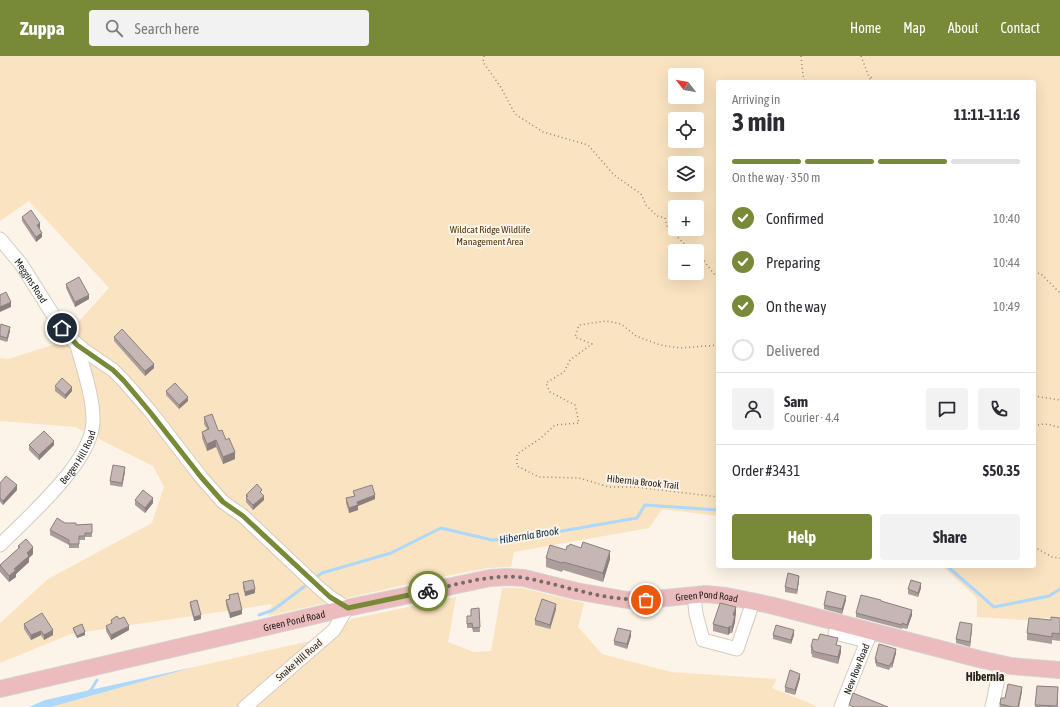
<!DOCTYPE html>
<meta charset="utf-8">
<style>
:root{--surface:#fff;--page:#f2f2f3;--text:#2b2b33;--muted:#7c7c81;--line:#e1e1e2;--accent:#788938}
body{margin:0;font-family:"Asap Condensed",sans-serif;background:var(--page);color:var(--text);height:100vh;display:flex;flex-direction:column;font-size:15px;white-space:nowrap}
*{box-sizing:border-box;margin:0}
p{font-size:13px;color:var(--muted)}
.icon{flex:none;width:22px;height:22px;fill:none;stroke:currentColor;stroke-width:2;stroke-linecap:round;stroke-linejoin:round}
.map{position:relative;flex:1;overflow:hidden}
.panel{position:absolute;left:716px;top:24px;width:320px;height:488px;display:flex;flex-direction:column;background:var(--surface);border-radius:4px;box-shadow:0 4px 16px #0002}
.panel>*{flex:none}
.needle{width:26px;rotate:301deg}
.buttons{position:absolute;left:668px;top:12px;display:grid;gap:8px}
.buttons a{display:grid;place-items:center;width:36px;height:36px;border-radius:4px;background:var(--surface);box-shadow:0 4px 16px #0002;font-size:20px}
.pin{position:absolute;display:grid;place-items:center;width:34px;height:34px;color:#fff;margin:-17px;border:2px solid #fff;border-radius:50%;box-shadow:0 1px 4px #0007}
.courier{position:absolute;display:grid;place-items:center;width:40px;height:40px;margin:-20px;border:3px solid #788938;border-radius:50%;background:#fff;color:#222;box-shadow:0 1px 5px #0007}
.headline em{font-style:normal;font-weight:700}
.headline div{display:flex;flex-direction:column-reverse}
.headline{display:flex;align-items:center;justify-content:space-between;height:68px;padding:0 16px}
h1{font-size:26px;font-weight:700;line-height:30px}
.bar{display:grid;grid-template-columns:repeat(4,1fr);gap:6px 4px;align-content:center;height:48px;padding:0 16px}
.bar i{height:5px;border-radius:3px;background:var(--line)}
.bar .on{background:var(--accent)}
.bar p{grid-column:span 4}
.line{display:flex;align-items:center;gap:10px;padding:0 16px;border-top:1px solid var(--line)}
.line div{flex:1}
.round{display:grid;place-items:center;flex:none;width:42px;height:42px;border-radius:4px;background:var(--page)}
ol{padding:0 16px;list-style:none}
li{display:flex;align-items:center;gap:12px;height:44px}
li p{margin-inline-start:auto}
li .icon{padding:4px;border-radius:50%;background:var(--accent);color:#fff;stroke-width:4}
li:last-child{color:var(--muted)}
li i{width:22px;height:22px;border:2px solid var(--line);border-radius:50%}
.cta{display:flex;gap:8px;margin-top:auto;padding:8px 16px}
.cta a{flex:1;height:46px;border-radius:4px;background:var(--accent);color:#fff;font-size:16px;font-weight:700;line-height:46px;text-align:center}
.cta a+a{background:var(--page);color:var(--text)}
header{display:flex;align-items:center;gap:24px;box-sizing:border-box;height:56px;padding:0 20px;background:var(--accent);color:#fff}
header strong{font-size:19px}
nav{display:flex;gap:22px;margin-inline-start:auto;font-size:14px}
.search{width:280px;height:36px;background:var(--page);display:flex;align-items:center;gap:10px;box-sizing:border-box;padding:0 14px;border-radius:4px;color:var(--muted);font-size:15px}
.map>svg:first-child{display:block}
</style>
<header>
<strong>Zuppa</strong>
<div class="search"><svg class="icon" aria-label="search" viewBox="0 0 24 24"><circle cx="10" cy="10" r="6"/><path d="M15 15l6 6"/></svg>Search here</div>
<nav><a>Home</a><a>Map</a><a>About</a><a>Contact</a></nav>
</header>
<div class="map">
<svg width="1060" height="651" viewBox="0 0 1060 651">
<rect width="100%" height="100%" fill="#fcf4e9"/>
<path fill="#fae3c0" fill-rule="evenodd" d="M0 0H1060V561L1025 564 977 561V542L942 510H1034V26H718V460L662 453 649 472 514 496 511 511 488 512 430 523 268 560 272 548 71 578 0 607V567L48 523 152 467 164 431 153 410 75 371 0 365V302L8 303 59 287 109 232 29 145 0 165ZM675 19H697V41H675ZM675 63H697V85H675ZM675 107H697V129H675ZM675 151H697V173H675ZM675 195H697V217H675Z
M502 532H522L584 547 578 571 602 598 671 616 777 623 772 632 819 651H51L194 611 337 579 343 570 351 563 456 541 448 586 474 596 491 595Z"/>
<path fill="#aed7fc" d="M194 611 51 651H29L45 644Z"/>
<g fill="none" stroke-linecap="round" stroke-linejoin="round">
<path stroke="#aed7fc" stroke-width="3" d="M947 510 994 551 1049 540 1060 533
M315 522 322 517 391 497 441 472 492 484 521 482 637 462 645 449 718 454
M259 559 273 554 309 527
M89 635 91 634 97 624"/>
<g stroke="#d3ccc1" stroke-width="15">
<g id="minor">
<path id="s1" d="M0 183 21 208 55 262 70 282 85 295 113 314 124 325 150 355 201 421 223 446 243 460 318 531 330 541 347 552 334 574 245 651"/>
<path id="s2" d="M0 489C28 461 94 404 93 364 93 339 83 313 77 289"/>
<path d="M694 539 696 558 703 584 737 593 753 546"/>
<path d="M835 577 867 585"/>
<path id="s3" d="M841 651 871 575"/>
<path d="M992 651 1001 608"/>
</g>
</g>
<g stroke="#d4d3d2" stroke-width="18">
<g id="major">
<path id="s4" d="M0 633 347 552 457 529 490 522 507 521 524 522 576 535 627 544H646L706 538 726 540 770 549 979 603 1011 610 1060 614"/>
</g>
</g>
<path stroke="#8c867f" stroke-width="1.5" stroke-dasharray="1 3" stroke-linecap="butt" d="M484 0 483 6 500 30 515 58 543 76 588 89 614 119 641 138 646 149 657 160 665 162 667 170 691 195
M801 0 803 19 805 26
M861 0 871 26
M871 21 873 26
M697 201 704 205 718 223
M1034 216 1041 218 1060 237
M718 289 680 292 660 289 636 280 621 268 606 265 579 269 575 281 592 288 570 304 564 316 546 327 550 336 575 349 579 367 555 369 541 382 517 398V410L539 421 579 422 609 431H637L718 441
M1034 340 1060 344
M1034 370C1043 367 1051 368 1060 372
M1034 491 1052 501 1060 502"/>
<use href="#minor" stroke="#fff" stroke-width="13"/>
<use href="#major" stroke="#ebbbbe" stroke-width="16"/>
</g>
<path fill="#aa9d9b" d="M22 161 40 172H39L42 181 36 186 22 165Z
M66 228 89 243 75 251 66 232Z
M0 272 10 275 7 286 0 284Z
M114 281 154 312 145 320 114 285Z
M55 330 72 335 65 343 55 335Z
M166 335 188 345 179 353 166 339Z
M204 361 218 374 235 403 223 408 216 391 207 395 202 382V376L207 373 204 368Z
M29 389H54L39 404 29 394Z
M125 416 122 431 110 429V425Z
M0 427 17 434 3 449 0 446Z
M353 435 375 443 358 450V454L349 457 346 447V442L354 440Z
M262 438 264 444 253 454 246 446V439Z
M135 444 153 447 145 457 135 449Z
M65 467 76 469 92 468V481H85V484H79V492H69V489L50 479V474Z
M18 490 33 498 29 502V506L16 518V521L9 526 0 516V509L18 493Z
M566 494 610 503 603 526 563 514 562 516 546 511V502Z
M799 524 797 538 785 536V531Z
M243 526 255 537 245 540 243 531Z
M921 532 918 541 908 538V533Z
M229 539 242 558 230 562 226 549V544L229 543Z
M846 544 842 558 824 553V549Z
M881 545 912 559 907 573 902 572V573L856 561V557Z
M190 546 201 563 194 565 190 550Z
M479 552 480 576H473L472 572H467V560H471Z
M556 553 550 573 535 569V564Z
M736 558 735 566 732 577H730L728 579 713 575V568Z
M1060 562V585L1052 584V588L1027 584V577L1051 564Z
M119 563 129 574 111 584 106 575V570L111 568V564Z
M24 568 53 579 44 584 41 579 31 584 24 573Z
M73 572 85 579 77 582 73 574Z
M972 572 970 591 956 587V583Z
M773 579H794L791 588 773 583Z
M631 580 627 593 614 589V585Z
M838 589 841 596 838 608 816 602 812 601V598H811V591Z
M896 597 892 612 891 611 889 614 876 610V608L875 607V603Z
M800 622 795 639 785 636V631Z
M1037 630 1058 631V651H1035Z
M1022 635 1019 651H1000V648L1005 642Z"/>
<path fill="#8b807e" d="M40 167V172L37 173V169Z
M42 177V181L36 186V181Z
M89 239V243L75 251V246Z
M11 246V251L0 256V251Z
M10 271V275L7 286V282Z
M154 308V312L145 320V315Z
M72 331V335L65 343V339Z
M188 341V345L179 353V349Z
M216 384V391L207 395V388Z
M54 385V389L39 404V399Z
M235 396V403L223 408V401Z
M125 411V416L122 431V427Z
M17 429V434L3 449V445Z
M375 439V443L358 450V454L349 457V452L357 446Z
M264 440V444L253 454V449Z
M153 442V447L145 457V452Z
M33 491V498L29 502V506L16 518V521L9 526V520L27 497Z
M610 495V503L603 526V517Z
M799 520V524L797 538V534Z
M921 527V532L918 541V537Z
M255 533V537L245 540V536Z
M846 540V544L842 558V553Z
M556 548V553L550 573V569Z
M736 551V558L733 565V559Z
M242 554V558L230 562V557Z
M912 554V559L907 573V569Z
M201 559V563L194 565V561Z
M735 559V566L732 577V571Z
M972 568V572L970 591V586Z
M129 570V574L111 584V579Z
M730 570V577L728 579V572Z
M53 574V579L44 584V579Z
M794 574V579L791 588V584Z
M41 575V579L31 584V579Z
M631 575V580L627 593V588Z
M85 576V579L77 582V580Z
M841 590V596L838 608V601Z
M896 593V597L892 612V607Z
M800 618V622L795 639V634Z
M1022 631V635L1019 651H1018Z"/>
<path fill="#c6b7b4" stroke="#8b807e" d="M31 154 40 167 37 169 42 177 36 181 22 161Z
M79 221 89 239 75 246 66 228Z
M6 236 11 246 0 251V239Z
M1 268 10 271 7 282 0 280V272Z
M122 273 154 308 145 315 114 281Z
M62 322 72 331 65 339 55 330Z
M175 327 188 341 179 349 166 335Z
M212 358 218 374 219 375 222 374 226 384 229 382 235 396 223 401 216 384 207 388 202 376 209 373 204 361Z
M44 375 54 385 39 399 29 389Z
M113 409 125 411 122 427 110 425Z
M6 420 17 429 3 445 0 442V427Z
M257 428 262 434 260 436 264 440 253 449 246 442 248 440 246 439Z
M372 429 375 439 357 446 358 449 349 452 346 442 355 440 353 435Z
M143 434 153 442 145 452 135 444Z
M57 462 65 467H76V469L92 468V477H85V480H79V488H69V484L50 474Z
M26 483 33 491 27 497 29 500 14 513 16 514 9 520 0 509 20 491 18 490Z
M583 486 610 495 603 517 563 506 562 507 546 502 550 489 566 494 567 490H569L570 488 581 492Z
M788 517 799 520 797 534 785 531Z
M253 524 255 533 245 536 243 526Z
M911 524 921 527 918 537 908 533Z
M827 535 846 540 842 553 824 549Z
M238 537 242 554 230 557 226 544 230 543 229 539Z
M861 539 881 544V545L912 554 907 569 902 567V569L856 557Z
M542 543 556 548 550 569 535 564Z
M197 544 201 559 194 561 190 546Z
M720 547 736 551 733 559H735L732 571 730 570 728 572 713 568Z
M479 552 480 571 473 572 472 567 467 568V560H471V553Z
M42 557 53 574 44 579 41 575 31 579 24 568Z
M117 560 119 563 124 561 129 570 111 579 106 570 112 567 111 564Z
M1051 561 1060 562V578L1052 577V581L1027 577 1029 562 1051 564Z
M960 566 972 568 970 586 956 583Z
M82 568 85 576 77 580 73 572Z
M776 569 794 574 791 584 773 579Z
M618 572 631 575 627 588 614 585Z
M820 578 838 582 836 589 841 590 838 601 816 596 812 594 813 592 811 591 813 583 818 584Z
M879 588 896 593 892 607H891L889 610 876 606 877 604 875 603Z
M790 614 800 618 795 634 785 631Z
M1008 628 1022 631 1018 651H1013L1000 648 1001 642H1005Z
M1037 630 1058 631 1057 650 1035 649Z
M853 637 888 651H854L849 649Z"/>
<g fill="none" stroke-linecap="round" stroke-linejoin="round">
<path stroke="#726d66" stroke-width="4" stroke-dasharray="0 7.2" d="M428 535C459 528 493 517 525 522 542 525 559 530 576 534 599 540 622 544 646 544"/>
<path stroke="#788938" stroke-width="5" d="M62 272 77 289 113 314 124 325 150 356 201 421 223 446 243 460 330 541 348 552 428 535"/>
</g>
<g text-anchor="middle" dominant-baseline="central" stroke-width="4" stroke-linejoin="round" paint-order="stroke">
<g font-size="10" fill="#503708" stroke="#fcf4e9">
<text x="490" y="173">Wildcat Ridge Wildlife<tspan x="490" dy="12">Management Area</tspan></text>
</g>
<g font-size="10" fill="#272420" stroke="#fcf4e9">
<text stroke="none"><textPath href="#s1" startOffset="52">Meggins Road</textPath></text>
<text stroke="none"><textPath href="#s2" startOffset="118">Bergen Hill Road</textPath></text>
<text transform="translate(643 426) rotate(6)">Hibernia Brook Trail</text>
<text stroke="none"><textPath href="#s4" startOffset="722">Green Pond Road</textPath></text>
<text stroke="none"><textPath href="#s4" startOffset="302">Green Pond Road</textPath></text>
<text transform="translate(299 604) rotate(-41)">Snake Hill Road</text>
<text stroke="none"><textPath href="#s3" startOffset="41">New Row Road</textPath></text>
</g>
<g font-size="11" font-style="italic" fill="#09314f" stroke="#fcf4e9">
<text transform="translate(529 479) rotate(-9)">Hibernia Brook</text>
</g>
<g font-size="12" font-weight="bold" fill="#272420" stroke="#fcf4e9">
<text x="985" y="621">Hibernia</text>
</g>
</g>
</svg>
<div class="buttons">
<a><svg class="needle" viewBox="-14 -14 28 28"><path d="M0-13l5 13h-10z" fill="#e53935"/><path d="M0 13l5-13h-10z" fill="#7c7c81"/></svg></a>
<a><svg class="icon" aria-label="locate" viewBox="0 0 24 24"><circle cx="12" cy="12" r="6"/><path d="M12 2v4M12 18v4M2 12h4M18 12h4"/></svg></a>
<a><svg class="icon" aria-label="layers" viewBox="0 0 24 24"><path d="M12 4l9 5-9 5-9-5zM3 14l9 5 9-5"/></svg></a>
<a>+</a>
<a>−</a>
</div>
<div class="pin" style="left:646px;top:544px;background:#ea580c"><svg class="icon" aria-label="bag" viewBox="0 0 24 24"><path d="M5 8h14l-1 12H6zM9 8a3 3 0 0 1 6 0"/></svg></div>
<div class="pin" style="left:62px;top:272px;background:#1f2937"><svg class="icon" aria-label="home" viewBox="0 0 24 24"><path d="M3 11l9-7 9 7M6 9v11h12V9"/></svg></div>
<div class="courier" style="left:428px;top:535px"><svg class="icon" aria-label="bike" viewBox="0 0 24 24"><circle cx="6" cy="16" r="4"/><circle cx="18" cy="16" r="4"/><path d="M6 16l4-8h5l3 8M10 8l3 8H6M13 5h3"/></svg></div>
<section class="panel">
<div class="headline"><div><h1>3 min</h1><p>Arriving in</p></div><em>11:11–11:16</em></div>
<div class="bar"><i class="on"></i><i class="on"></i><i class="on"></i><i></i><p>On the way · 350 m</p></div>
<ol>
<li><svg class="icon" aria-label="check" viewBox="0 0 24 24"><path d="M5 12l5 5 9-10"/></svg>Confirmed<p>10:40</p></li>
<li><svg class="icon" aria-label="check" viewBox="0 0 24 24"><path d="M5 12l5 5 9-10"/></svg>Preparing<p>10:44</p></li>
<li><svg class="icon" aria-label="check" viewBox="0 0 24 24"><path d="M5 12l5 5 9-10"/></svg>On the way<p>10:49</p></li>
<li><i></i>Delivered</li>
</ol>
<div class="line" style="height:72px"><a class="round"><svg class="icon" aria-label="person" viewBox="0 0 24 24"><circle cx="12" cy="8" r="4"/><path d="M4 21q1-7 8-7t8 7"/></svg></a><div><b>Sam</b><p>Courier · 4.4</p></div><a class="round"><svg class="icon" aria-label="chat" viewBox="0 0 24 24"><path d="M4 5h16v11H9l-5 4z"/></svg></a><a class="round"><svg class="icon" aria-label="phone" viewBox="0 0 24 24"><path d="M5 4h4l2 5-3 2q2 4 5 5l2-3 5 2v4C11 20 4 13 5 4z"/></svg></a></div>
<div class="line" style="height:52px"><div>Order #3431</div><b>$50.35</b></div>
<div class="cta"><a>Help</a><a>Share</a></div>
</section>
</div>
